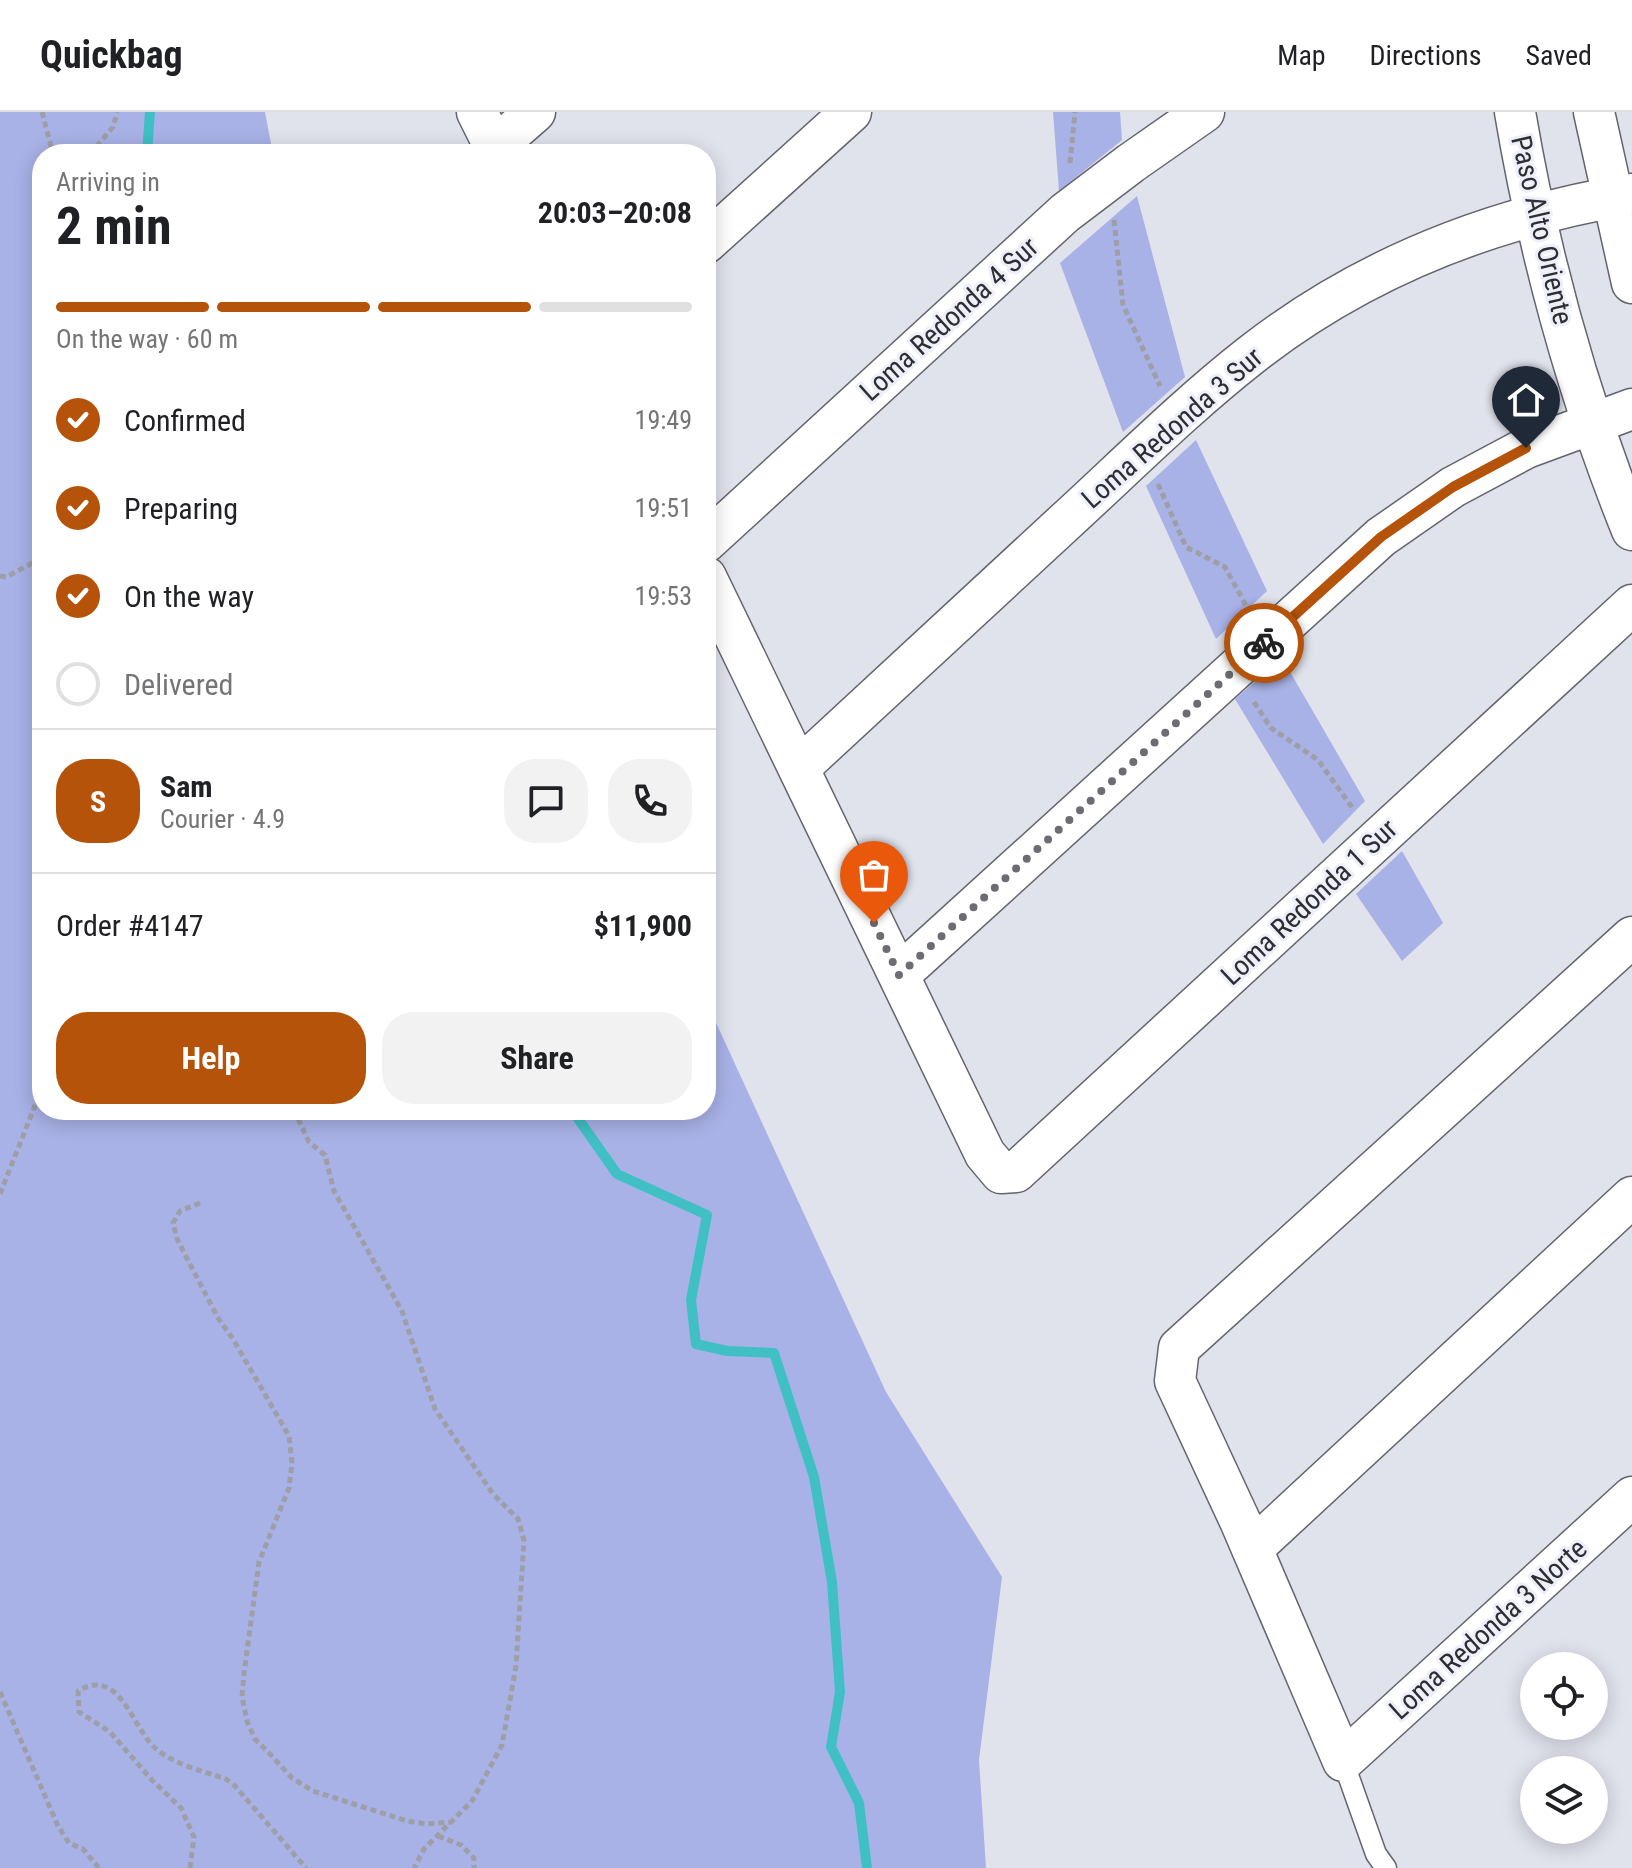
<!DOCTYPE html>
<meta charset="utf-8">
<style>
:root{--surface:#fff;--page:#f2f2f2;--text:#202124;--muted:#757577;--line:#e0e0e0;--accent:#b45309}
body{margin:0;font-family:"Roboto Condensed",sans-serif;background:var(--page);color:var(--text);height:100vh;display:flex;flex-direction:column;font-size:30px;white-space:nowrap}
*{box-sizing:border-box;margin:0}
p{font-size:26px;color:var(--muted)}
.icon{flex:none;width:44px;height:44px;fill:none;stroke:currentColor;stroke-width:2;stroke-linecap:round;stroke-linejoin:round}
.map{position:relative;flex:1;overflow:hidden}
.side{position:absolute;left:32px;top:32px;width:684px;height:976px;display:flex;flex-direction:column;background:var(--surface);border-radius:32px;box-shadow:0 4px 20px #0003}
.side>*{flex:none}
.tools{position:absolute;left:1520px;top:1540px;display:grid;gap:16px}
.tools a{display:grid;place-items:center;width:88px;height:88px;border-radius:50%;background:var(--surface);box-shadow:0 4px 20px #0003;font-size:40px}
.pin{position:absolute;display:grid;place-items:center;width:68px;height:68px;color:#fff;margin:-82px -34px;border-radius:50% 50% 50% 0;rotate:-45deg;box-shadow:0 0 8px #0007}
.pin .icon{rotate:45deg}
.courier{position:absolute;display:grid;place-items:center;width:80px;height:80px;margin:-40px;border:6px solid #b45309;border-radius:50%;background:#fff;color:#222;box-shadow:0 2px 10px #0007}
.overview em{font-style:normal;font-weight:700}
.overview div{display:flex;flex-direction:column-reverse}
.overview{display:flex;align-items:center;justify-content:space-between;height:136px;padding:0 24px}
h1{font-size:52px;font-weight:700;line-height:60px}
.bar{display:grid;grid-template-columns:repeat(4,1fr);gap:12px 8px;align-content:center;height:96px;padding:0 24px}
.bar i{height:10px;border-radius:6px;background:var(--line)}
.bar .active{background:var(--accent)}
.bar p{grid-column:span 4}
.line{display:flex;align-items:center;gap:20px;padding:0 24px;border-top:2px solid var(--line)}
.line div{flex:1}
.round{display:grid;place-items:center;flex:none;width:84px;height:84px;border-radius:32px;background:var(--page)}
ol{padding:0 24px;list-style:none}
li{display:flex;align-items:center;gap:24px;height:88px}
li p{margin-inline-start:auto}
li .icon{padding:8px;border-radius:50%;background:var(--accent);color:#fff;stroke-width:4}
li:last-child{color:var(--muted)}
li i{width:44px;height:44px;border:4px solid var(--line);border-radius:50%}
.action{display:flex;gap:16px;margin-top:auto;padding:16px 24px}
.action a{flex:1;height:92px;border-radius:32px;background:var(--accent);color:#fff;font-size:32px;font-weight:700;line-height:92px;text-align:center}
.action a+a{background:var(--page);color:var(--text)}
header{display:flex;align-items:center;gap:48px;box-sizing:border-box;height:112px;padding:0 40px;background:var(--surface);border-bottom:2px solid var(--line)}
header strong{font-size:38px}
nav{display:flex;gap:44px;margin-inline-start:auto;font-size:28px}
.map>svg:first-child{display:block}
</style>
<header>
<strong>Quickbag</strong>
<nav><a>Map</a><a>Directions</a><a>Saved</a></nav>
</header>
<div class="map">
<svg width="1632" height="1756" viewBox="0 0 1632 1756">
<rect width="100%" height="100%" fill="#e0e2ec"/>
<path fill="#a9b2e7" d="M0 0H265L273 42H42V998H706V889L886 1280 1002 1465 979 1648 986 1756H0Z
M1053 0H1120L1122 28 1059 79Z
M1137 84 1185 265 1123 320 1060 151Z
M1196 328 1267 479 1216 527 1146 374Z
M1282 546 1365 689 1323 732 1235 587Z
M1402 739 1443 811 1402 849 1356 782Z"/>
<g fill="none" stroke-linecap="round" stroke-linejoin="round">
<path stroke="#40c0c5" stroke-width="10" d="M147 42 150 0
M572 998 617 1062 707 1103 691 1188 696 1232 727 1239 774 1241 814 1365 832 1470 840 1580 831 1635 859 1691 867 1756"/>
<g stroke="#63656e" stroke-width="23">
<path id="service" d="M1343 1649 1376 1742 1386 1756"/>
</g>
<g stroke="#63656e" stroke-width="43">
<path id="minor" d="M477 0 498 42
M1515 0C1539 142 1578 284 1632 418
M1594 0 1632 171
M495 35 535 0
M706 131 851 0
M706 430 1065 101 1131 51 1204 0
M706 465 985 1042 1001 1061 1016 1060 1632 493
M799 656C888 574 977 492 1066 409 1127 353 1186 294 1251 243 1362 156 1494 105 1632 82
M1632 825 1179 1236 1175 1269 1241 1411 1343 1649 1632 1385
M899 863 1381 425 1453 375 1526 336 1632 297
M1252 1437 1632 1085"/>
</g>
<path stroke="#9d9ea6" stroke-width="5" stroke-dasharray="6 4" stroke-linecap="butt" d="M42 0 53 42
M90 42 113 15 117 0
M1070 51 1075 0
M42 79 35 102 42 128
M1114 108 1123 193 1160 274
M1158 372 1186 435 1225 455 1249 499
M0 464 6 465 42 446
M1254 590 1271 616 1318 648 1354 698
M294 998 309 1030 325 1043 334 1079 402 1199 435 1297 493 1382 518 1407 524 1428 516 1554 502 1633 472 1689 424 1737 414 1756
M0 1082 36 991 42 986
M200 1091 180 1099 173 1111 177 1127 218 1206 233 1227 289 1324 292 1351 289 1376 259 1450 244 1561 242 1585 247 1609 255 1627 270 1642 292 1666 313 1679 407 1709 426 1712 452 1710
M0 1580 58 1714 69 1731 83 1737 99 1756
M438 1724 461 1733 474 1746V1756
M190 1756 194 1725 181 1696 152 1668 110 1620 79 1600 78 1579C118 1554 132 1613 153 1634 171 1652 203 1659 226 1667L235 1674 306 1756"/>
<use href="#service" stroke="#fff" stroke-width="20"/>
<use href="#minor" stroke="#fff" stroke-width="40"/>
</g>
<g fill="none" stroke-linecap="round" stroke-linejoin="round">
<path stroke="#6c6d73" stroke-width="8" stroke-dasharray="0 14.4" d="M874 811 899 863 1264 531"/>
<path stroke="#b45309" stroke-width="10" d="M1264 531 1381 425 1453 375 1526 336"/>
</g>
<g text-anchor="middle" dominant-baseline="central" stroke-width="6" stroke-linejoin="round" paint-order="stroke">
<g font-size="28" fill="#2e2e32" stroke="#edeffa">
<text transform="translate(1542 118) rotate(77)">Paso Alto Oriente</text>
<text transform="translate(949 207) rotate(-42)">Loma Redonda 4 Sur</text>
<text transform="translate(1172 316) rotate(-41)">Loma Redonda 3 Sur</text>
<text transform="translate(1309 790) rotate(-43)">Loma Redonda 1 Sur</text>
<text transform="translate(1488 1517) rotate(-42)">Loma Redonda 3 Norte</text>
</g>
</g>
</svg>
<div class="tools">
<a><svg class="icon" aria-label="locate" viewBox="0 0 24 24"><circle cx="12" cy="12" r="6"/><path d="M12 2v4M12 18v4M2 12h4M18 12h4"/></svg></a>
<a><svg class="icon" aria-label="layers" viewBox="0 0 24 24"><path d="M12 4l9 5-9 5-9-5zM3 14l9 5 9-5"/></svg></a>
</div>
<div class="pin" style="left:874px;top:811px;background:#ea580c"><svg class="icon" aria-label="bag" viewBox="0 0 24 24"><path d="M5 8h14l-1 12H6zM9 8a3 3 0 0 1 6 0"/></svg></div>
<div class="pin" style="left:1526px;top:336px;background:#1f2937"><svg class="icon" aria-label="home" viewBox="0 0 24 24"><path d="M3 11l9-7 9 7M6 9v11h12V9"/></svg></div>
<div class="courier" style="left:1264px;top:531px"><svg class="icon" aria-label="bike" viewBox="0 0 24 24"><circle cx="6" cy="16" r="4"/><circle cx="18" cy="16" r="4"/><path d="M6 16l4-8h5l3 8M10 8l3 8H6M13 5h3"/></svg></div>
<section class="side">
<div class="overview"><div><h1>2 min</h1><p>Arriving in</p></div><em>20:03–20:08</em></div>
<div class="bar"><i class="active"></i><i class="active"></i><i class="active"></i><i></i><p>On the way · 60 m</p></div>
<ol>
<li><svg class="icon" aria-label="check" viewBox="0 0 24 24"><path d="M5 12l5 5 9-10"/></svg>Confirmed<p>19:49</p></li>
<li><svg class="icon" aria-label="check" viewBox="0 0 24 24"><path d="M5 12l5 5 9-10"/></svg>Preparing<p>19:51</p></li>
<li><svg class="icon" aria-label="check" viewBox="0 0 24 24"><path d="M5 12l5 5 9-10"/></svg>On the way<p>19:53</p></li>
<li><i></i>Delivered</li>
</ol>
<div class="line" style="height:144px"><b class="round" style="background:var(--accent);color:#fff">S</b><div><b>Sam</b><p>Courier · 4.9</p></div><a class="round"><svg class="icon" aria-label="chat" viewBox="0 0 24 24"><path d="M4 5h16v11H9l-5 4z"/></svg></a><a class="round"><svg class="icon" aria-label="phone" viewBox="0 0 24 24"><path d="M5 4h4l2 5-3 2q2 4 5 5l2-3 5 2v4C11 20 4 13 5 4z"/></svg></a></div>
<div class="line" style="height:104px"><div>Order #4147</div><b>$11,900</b></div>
<div class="action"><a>Help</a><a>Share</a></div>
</section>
</div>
